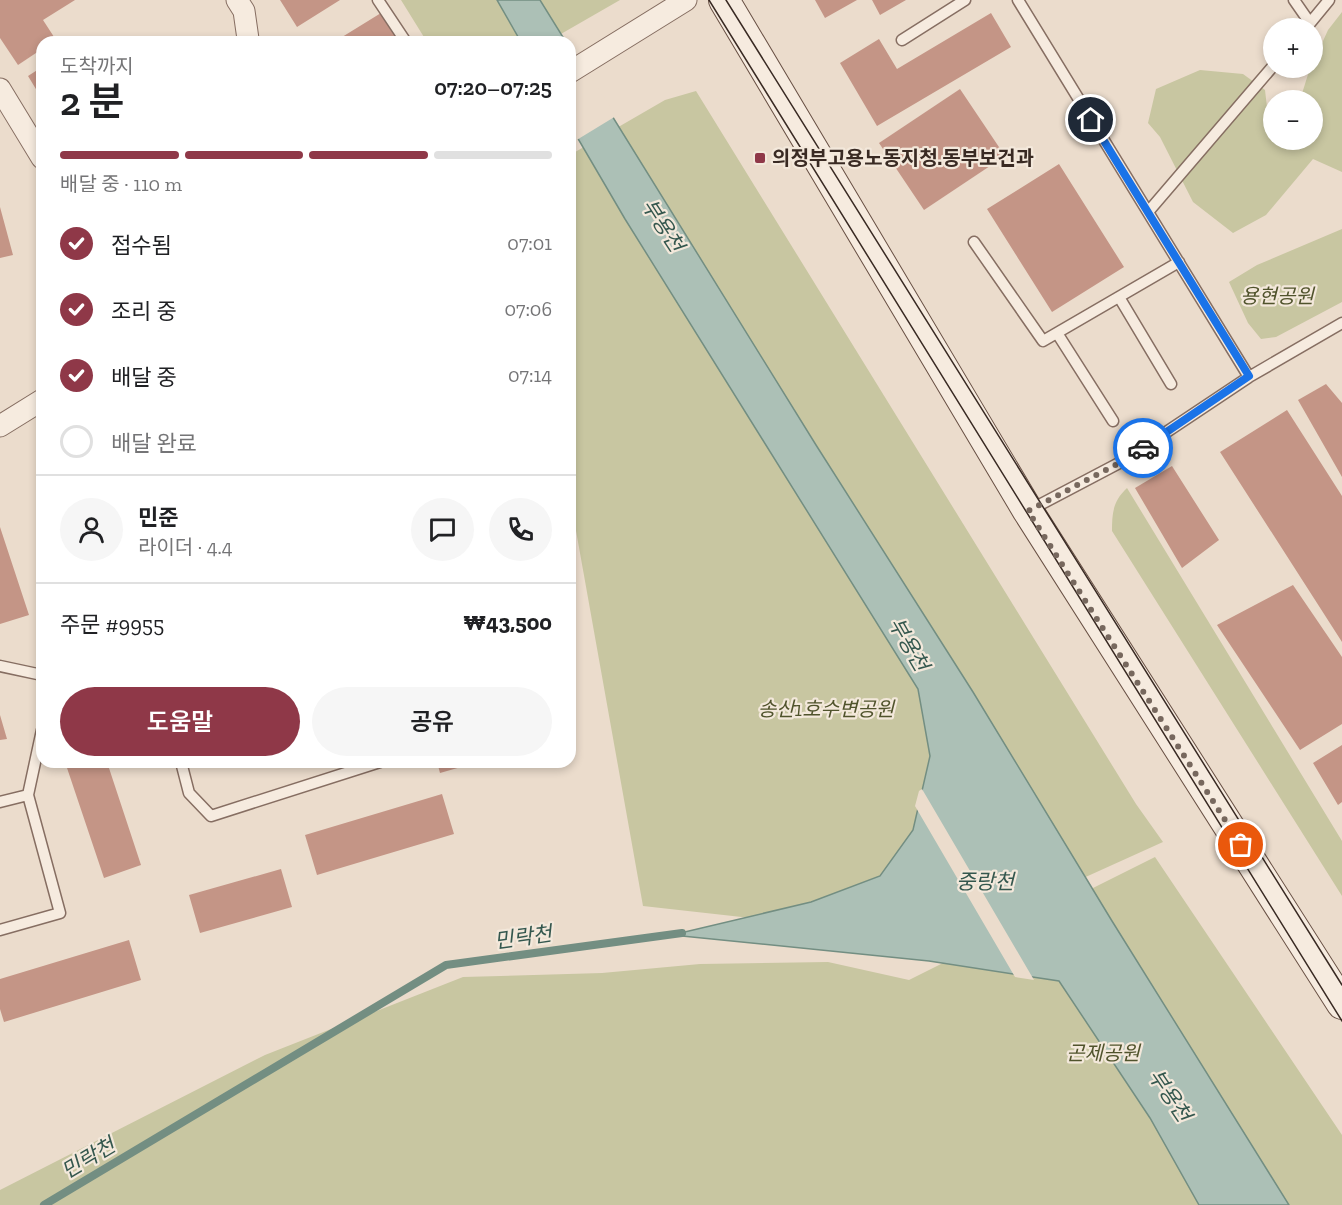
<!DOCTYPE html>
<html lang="ko">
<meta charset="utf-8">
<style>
:root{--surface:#fff;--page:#f6f6f6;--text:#202124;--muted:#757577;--line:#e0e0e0;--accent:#8f3848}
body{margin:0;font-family:"Zilla Slab","Noto Sans KR",serif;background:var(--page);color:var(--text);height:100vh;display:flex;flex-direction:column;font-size:22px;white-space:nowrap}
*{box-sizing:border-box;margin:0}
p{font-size:20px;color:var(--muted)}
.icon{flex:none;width:33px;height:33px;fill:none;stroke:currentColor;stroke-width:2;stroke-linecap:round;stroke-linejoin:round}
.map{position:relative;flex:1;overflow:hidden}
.side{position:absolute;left:36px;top:36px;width:540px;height:732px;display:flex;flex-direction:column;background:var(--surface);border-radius:18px;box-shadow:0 3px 9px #0003}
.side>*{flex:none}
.tools{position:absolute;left:1263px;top:18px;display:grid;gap:12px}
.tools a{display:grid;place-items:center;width:60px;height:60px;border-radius:50%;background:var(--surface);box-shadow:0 3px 9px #0003;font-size:30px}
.pin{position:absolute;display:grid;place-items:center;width:51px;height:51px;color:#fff;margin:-26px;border:3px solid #fff;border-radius:50%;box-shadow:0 2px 6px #0007}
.courier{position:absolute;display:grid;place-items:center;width:60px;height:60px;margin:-30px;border:4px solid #1a73e8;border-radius:50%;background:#fff;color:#222;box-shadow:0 2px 8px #0007}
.summary em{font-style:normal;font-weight:600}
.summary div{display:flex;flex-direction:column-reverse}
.summary{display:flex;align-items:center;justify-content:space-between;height:102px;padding:0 24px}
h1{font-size:39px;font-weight:600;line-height:45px}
.bar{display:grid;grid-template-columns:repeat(4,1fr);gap:9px 6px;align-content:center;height:72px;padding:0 24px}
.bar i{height:8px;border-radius:4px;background:var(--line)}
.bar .active{background:var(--accent)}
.bar p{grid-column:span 4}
.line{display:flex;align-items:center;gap:15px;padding:0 24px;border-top:2px solid var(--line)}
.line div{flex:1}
.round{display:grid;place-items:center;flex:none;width:63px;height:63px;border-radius:32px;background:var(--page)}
ol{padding:0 24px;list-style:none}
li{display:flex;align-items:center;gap:18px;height:66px}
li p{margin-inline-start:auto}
li .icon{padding:6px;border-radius:50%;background:var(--accent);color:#fff;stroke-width:4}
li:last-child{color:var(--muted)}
li i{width:33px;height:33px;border:3px solid var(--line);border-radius:50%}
.action{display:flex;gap:12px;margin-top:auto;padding:12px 24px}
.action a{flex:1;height:69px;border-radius:36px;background:var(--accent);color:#fff;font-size:24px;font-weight:600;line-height:69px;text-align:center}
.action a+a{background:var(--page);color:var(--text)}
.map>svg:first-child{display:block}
</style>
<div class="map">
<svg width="1342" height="1205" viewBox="0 0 1342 1205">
<rect width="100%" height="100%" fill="#ebdccc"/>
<path fill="#c8c6a1" d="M401 0H620L547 42H427Z
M1342 12V172L1313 159 1266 215 1233 233 1193 202 1160 137 1148 123 1156 89 1200 70 1243 74 1265 90 1268 116 1273 114 1274 140H1312V100H1300L1310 68H1312L1313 63 1328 30Z
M696 91 1136 804 1163 842 946 940 643 906 570 497V155L665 100Z
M1342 229V302L1276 337 1261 339 1248 323 1229 282 1257 265Z
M1127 488 1342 841V896L1112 531C1112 513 1113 501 1127 488Z
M1155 857 1342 1135V1205H0V1190L265 1055 463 977 602 973 700 964 828 962 909 980Z"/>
<path fill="#acc0b6" stroke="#738e82" stroke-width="1.5" d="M497 0H540L566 42H521Z
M570 48 816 445 973 692 1112 921 1289 1205H1199L1150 1118 1059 981 929 961 672 935 811 902 880 876 913 830 930 756 918 689 625 219 570 125Z"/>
<path fill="#ebdccc" d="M570 45 616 116 575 141 570 131Z
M922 789 1034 980 1015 977 915 806 919 791Z"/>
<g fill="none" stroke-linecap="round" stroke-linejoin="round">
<path stroke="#738e82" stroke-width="8" d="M44 1205 446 965 682 933"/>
</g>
<path fill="#c49586" d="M0 0H75L43 20 56 40 42 42V49L18 65 0 38Z
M280 0H340L297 27Z
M815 0H857L825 18Z
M872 0H906L880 15Z
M381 13 399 42H334Z
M991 13 1011 47 877 126 840 63 879 39 897 69Z
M42 67V99L28 76Z
M960 89 1005 156 924 210 879 143Z
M1059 164 1124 267 1052 312 987 209Z
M0 207 13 255 0 258Z
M1326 384 1342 403V477L1298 400Z
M1287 410 1342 496V642L1220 452Z
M1172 466 1219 540 1182 568 1135 488Z
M0 527 29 615 0 624Z
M1293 585 1342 657V724L1300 750 1217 625Z
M0 715 7 739 0 740Z
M1342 745V802L1338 805 1313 763Z
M65 762H107L141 865 104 878Z
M437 762H475V763L440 773Z
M442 794 454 834 317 875 305 835Z
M281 869 292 907 200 933 189 895Z
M129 940 141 980 4 1022 0 1009V979Z"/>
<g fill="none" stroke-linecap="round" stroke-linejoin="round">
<g stroke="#866e62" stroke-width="13">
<path id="service" d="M378 0 406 42
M1018 0 1249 377
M1294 0 1310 23
M1306 28 1329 0
M902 40 965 0
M1148 212 1274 65
M974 242 1043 341 1179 262
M1119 297 1171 384
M1057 333 1113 421
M1028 511 1123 461 1249 377 1342 323
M0 666 42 675
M181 762 189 793 211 816 380 762
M0 802 28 795 42 730
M0 930 60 913 28 795"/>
</g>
<g stroke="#866e62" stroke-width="23">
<path id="minor" d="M237 0 244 11 248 39 246 42
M570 72 686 0
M0 89 42 158
M0 426 42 400"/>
</g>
<g stroke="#685044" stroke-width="32">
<path id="secondary" d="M724 0 1028 511 1342 1004"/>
</g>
<use href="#service" stroke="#f6ebdf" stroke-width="10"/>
<use href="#minor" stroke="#f6ebdf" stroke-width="21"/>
<use href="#secondary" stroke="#f6ebdf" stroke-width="30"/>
<path stroke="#392a23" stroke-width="1.5" d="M709 0 1342 1021
M726 0 1342 985"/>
</g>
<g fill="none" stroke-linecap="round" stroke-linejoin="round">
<path stroke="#77685e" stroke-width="6" stroke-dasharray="0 10.8" d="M1143 448 1123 461 1028 511 1241 845"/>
<path stroke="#1a73e8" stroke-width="8" d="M1091 120 1249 376 1143 448"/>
</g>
<rect fill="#8f3848" stroke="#f3e8db" stroke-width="2" x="754" y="152" width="12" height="12" rx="3"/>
<g text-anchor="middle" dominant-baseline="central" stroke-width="4.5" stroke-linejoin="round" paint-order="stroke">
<g font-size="20" font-weight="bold" fill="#392a23" stroke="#f3e8db" text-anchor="start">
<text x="772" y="158">의정부고용노동지청.동부보건과</text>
</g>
<g font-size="20" font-style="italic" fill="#50532c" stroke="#f3e8db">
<text x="1277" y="296">용현공원</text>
<text x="826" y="709">송산1호수변공원</text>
<text x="1103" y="1053">곤제공원</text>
</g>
<g font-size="21" font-style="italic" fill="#34574e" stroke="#f3e8db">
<text transform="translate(663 225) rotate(57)">부용천</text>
<text transform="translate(909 644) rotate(60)">부용천</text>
<text x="985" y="881">중랑천</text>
<text transform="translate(523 937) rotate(-8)">민락천</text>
<text transform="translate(1170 1095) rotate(56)">부용천</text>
<text transform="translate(88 1158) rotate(-31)">민락천</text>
</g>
</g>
</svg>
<div class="tools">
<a>+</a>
<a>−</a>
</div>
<div class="pin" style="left:1241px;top:845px;background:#ea580c"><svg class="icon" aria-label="bag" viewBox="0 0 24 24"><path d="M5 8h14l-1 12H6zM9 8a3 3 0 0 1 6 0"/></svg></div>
<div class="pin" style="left:1091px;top:120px;background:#1f2937"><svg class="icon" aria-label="home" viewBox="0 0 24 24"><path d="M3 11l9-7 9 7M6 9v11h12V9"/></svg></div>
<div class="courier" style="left:1143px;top:448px"><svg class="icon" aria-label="car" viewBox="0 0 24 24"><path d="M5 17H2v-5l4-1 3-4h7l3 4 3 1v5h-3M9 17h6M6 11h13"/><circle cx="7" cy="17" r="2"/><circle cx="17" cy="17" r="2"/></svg></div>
<section class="side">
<div class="summary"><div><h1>2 분</h1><p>도착까지</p></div><em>07:20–07:25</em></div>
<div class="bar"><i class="active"></i><i class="active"></i><i class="active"></i><i></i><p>배달 중 · 110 m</p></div>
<ol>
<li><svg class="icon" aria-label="check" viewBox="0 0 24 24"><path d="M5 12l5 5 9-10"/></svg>접수됨<p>07:01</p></li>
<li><svg class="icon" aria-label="check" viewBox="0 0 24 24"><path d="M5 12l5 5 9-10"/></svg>조리 중<p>07:06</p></li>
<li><svg class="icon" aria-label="check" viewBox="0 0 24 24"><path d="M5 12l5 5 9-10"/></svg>배달 중<p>07:14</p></li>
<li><i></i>배달 완료</li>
</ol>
<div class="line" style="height:108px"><a class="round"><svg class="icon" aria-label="person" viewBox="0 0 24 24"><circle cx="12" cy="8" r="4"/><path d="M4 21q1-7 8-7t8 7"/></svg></a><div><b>민준</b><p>라이더 · 4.4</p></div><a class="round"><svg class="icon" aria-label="chat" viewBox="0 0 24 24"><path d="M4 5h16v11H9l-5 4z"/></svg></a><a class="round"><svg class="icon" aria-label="phone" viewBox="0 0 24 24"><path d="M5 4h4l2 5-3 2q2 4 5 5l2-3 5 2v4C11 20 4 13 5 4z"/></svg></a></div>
<div class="line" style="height:78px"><div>주문 #9955</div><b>₩43,500</b></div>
<div class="action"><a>도움말</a><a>공유</a></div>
</section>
</div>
